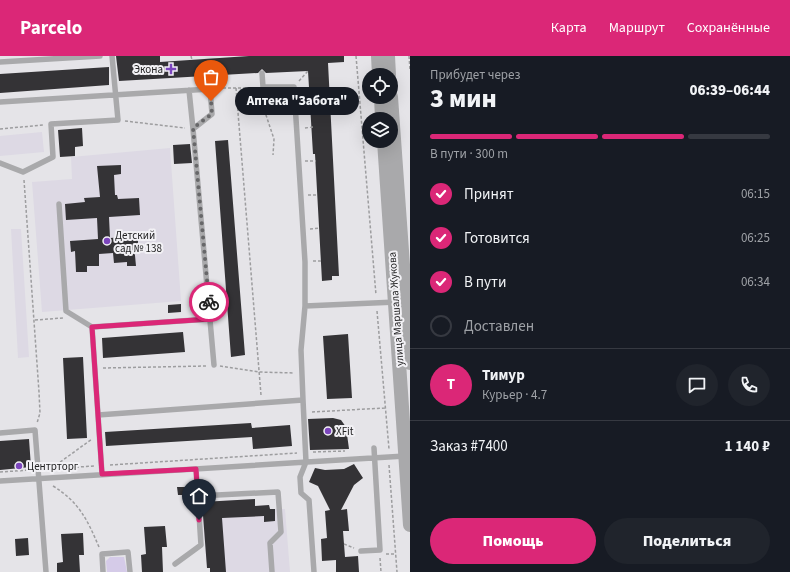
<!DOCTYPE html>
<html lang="ru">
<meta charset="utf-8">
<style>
:root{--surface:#171b24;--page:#20242c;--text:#f1f3f6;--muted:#9ea1a6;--line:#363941;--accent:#db2777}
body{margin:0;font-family:"Source Sans 3",sans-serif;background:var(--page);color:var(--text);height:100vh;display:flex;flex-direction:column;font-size:15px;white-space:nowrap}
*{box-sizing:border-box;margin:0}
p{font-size:13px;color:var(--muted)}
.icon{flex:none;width:22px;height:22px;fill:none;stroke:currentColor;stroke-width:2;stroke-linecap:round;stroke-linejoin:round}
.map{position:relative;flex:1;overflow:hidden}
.details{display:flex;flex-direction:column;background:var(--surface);width:380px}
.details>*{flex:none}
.tools{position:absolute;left:362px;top:12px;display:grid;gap:8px}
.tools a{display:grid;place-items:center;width:36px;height:36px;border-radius:50%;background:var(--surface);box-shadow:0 4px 16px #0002;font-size:20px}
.pin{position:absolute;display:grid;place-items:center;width:34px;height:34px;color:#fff;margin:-41px -17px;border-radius:50% 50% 50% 0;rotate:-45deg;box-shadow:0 0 4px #0007}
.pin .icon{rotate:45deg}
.courier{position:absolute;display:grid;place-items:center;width:40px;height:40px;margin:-20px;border:3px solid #db2777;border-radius:50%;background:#fff;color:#222;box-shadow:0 1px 5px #0007}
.bubble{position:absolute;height:28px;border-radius:14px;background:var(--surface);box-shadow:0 4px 16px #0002;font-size:13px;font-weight:800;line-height:28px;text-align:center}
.head em{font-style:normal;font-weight:800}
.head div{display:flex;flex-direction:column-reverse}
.head{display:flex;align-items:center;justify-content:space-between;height:68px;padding:0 20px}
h1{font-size:26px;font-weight:800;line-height:30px}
.bar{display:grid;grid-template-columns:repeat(4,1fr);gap:6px 4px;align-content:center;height:48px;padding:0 20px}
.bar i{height:5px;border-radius:3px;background:var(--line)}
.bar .on{background:var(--accent)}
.bar p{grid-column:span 4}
.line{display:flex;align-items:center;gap:10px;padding:0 20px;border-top:1px solid var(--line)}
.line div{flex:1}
.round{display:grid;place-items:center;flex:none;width:42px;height:42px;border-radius:21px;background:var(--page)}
ol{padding:0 20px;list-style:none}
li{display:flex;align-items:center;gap:12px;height:44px}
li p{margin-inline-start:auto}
li .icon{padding:4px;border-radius:50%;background:var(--accent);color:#fff;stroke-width:4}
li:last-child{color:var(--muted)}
li i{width:22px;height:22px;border:2px solid var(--line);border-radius:50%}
.primary-button{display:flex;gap:8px;margin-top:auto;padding:8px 20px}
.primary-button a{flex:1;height:46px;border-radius:24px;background:var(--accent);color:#fff;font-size:16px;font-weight:800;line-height:46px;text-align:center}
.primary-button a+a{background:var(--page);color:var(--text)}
header{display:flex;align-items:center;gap:24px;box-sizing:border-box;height:56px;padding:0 20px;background:var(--accent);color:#fff}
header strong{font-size:19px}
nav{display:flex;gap:22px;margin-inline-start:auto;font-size:14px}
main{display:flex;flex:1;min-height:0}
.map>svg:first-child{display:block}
</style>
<header>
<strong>Parcelo</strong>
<nav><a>Карта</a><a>Маршрут</a><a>Сохранённые</a></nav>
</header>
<main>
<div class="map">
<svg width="410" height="516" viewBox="0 0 410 516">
<rect width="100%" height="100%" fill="#e5e4e8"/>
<path fill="#ddd9e4" d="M42 76 44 96 0 100V80Z
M170 92 181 245 42 256 32 126 72 123 71 101Z
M11 173H21L29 301 18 302Z
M255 443V450L269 449 270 453H285L290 516H210V512H207L201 446Z"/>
<path fill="#d5cbe8" d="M110 501H124L127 516H107L106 505Z"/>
<path fill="#343336" d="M116 0H160V6L249 0H344V6L328 7 339 220H332V224L322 225 315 98H313L308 15 266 17 262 13 258 17 119 25Z
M109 11V29L0 37V18Z
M82 72 83 90 75 91V100L60 101 58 74Z
M228 84 245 299 231 301 215 85Z
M190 88 192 107 174 108 173 89Z
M121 109V118L114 119 115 139H117L118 143 139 142 140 159 109 161 110 182 138 180V189H134L136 210H127V206L114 207 113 197 99 198V210H87V216H76L75 195 71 196 70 185 98 183 97 162 66 164 65 148 85 146 84 142 100 141 97 110Z
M181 248V256L168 257V249Z
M183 276 185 296 103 302 102 282Z
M348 278 352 342 327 343 323 280Z
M83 301 87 382 67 383 63 302Z
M333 362 341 364 346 371 349 393 310 394 308 363Z
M251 367 252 372 290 369 292 390 253 393 252 381 106 390 105 376Z
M29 383 31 411 0 414V385Z
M354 408 363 422 354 429 341 454 347 453 349 475H343L345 501 358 500 359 516H336V504L322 505 321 483 327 482 325 455 330 454 318 430 309 426 315 412 325 414 344 413Z
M177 431H191L192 439H178Z
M255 443V450L269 449 270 453H275V465L264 466V460L222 462 226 516H210V512H207L202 446Z
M165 470 167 491H162L163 516H142L141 499 146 498 144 471Z
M83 477 84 499H79L80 516H57V507L63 506 61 478Z
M28 482 29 499 16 500 15 483Z"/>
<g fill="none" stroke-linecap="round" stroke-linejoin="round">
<path stroke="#9d9d9f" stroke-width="1.5" stroke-dasharray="3 2" stroke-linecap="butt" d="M191 0 192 4
M356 0 376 239
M409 0 410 14
M299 25 308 15
M218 32H256
M236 32 261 339
M303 38H311
M263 39 264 53 274 83 273 99
M238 54 264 53
M125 65 185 72
M305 72 313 71
M0 73 43 69
M305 105H316
M24 124 39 336 40 357 37 367
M308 139H318
M310 173 320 172
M313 205H323
M377 255 389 393
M35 264 63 262
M220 310 259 316 294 317
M103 312 207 310
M312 356 385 352
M313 396 345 395
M110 409 297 397
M389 409 397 516
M19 412 23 414
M52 412 92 383
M46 413 94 410
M0 416 30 414
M53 430C79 446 87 463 99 491
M344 488 354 492
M386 498H396
M380 502 381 516"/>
<path stroke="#a9a9ab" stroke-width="5.5" d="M0 6 100 0
M262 17 263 31H294L305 206V250L396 246
M189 34 193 73
M0 46 210 33 212 58 193 73 214 309
M0 107 23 116 53 101 51 68 118 64 112 0
M59 148 66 255 92 271
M303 344 306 406 300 421 301 437 309 444 314 516
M98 359 92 271 210 263
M0 377 35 374 46 516
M102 418 98 359 303 344 301 294 305 250
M0 425 405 400
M198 440 278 436 281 476 270 487 272 516
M361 495 380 494 374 392
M175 508 201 489 196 413
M103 516 102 498 128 496 130 516"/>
<path stroke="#a9a9ab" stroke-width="14" d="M378 0 379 19
M388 0 389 19
M381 41 382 63
M391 41 410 307
M384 85 410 469"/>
</g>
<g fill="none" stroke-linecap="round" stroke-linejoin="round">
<path stroke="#676769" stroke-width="4" stroke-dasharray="0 7.2" d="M209 246 193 72 212 58 211 45"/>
<path stroke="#db2777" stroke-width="5" d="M199 464 196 413 102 418 92 271 210 263 209 246"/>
</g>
<g fill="#7c46bd" stroke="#f2f1f5" stroke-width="1.5">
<path d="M169 7h4v4h4v4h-4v4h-4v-4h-4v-4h4z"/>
<circle cx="107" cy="185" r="4"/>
<circle cx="328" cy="375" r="4"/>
<circle cx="19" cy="410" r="4"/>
</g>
<g text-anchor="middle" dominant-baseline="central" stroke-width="4" stroke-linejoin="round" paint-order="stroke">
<g font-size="11" fill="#232324" stroke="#f2f1f5" text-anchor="start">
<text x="163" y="13" text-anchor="end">Экона</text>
<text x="115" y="179">Детский<tspan x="115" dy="13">сад № 138</tspan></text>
<text x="336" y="375">XFit</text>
<text x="27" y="410">Центрторг</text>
</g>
<g font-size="11" fill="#232324" stroke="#f2f1f5">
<text transform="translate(396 253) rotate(-94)">улица Маршала Жукова</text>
</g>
</g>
</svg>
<div class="tools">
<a><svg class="icon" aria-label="locate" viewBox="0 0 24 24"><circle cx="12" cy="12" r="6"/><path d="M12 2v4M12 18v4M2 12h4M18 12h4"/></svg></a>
<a><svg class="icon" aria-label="layers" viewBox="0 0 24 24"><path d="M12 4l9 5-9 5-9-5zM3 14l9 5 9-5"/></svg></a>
</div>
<div class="pin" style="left:211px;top:45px;background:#ea580c"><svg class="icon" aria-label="bag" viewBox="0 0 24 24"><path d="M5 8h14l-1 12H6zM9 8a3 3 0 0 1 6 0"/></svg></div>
<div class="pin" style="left:199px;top:464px;background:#1f2937"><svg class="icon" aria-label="home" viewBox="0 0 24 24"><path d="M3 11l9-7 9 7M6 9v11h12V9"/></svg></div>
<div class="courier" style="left:209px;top:246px"><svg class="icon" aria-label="bike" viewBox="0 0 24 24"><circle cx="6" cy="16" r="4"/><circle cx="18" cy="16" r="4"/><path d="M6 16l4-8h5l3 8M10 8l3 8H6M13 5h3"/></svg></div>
<div class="bubble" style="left:235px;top:31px;width:124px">Аптека &quot;Забота&quot;</div>
</div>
<section class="details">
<div class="head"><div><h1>3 мин</h1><p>Прибудет через</p></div><em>06:39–06:44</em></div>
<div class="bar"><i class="on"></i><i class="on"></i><i class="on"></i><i></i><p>В пути · 300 m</p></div>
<ol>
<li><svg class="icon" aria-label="check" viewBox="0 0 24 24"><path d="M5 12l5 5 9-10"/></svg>Принят<p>06:15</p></li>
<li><svg class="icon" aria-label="check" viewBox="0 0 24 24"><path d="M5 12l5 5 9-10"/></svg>Готовится<p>06:25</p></li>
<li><svg class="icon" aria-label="check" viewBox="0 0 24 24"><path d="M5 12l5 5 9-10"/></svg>В пути<p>06:34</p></li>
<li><i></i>Доставлен</li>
</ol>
<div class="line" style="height:72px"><b class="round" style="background:var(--accent);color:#fff">Т</b><div><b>Тимур</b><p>Курьер · 4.7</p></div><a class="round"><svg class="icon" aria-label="chat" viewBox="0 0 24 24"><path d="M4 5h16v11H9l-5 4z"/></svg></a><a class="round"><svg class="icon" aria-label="phone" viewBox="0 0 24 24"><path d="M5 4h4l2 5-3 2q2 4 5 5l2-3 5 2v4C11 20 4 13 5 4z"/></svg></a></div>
<div class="line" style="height:52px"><div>Заказ #7400</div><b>1 140 ₽</b></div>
<div class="primary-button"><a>Помощь</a><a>Поделиться</a></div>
</section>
</main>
